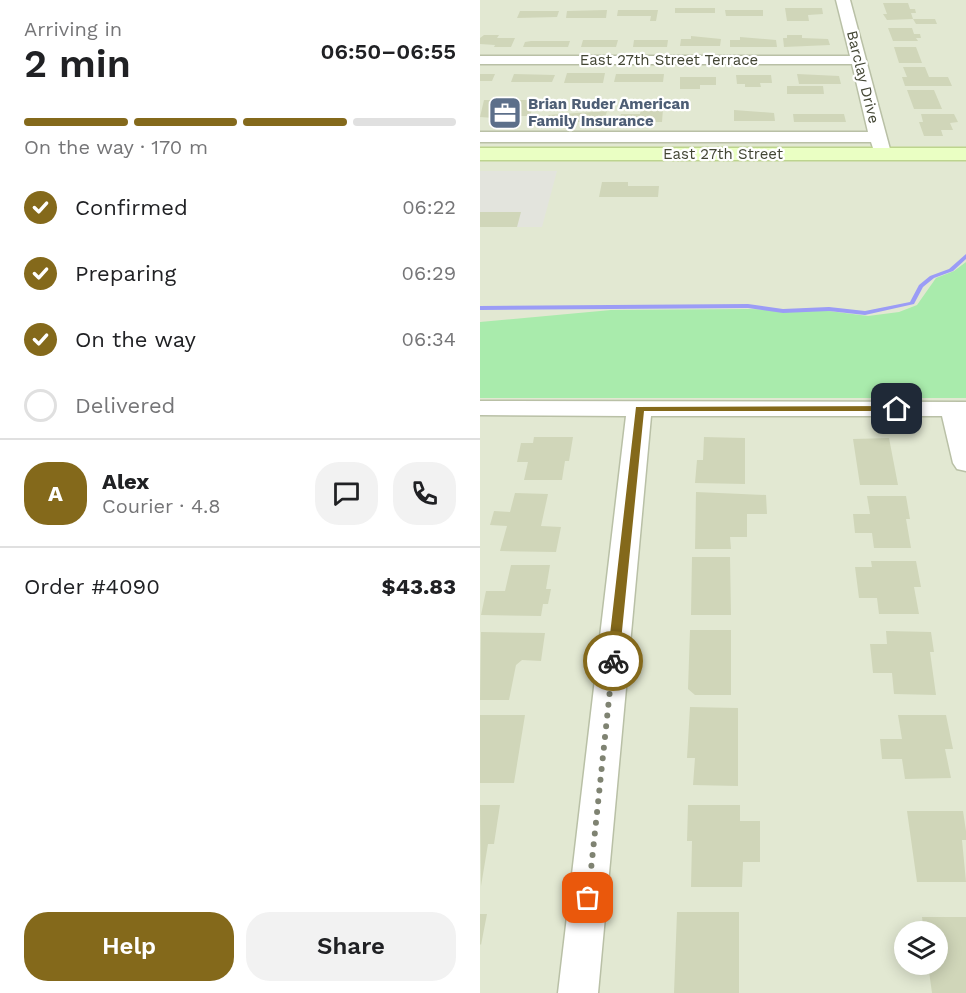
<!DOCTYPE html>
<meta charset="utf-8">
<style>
:root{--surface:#fff;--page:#f2f2f2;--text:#202124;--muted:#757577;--line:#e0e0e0;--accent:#84691b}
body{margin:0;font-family:"Work Sans",sans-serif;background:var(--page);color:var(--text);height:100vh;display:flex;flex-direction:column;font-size:22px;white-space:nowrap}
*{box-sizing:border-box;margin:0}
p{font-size:20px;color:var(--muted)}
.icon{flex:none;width:33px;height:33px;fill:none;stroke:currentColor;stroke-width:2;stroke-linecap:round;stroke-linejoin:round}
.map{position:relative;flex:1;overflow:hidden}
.panel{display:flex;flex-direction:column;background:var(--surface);width:480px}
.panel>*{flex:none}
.tools{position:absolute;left:414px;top:921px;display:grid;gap:12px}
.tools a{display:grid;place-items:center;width:54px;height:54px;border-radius:50%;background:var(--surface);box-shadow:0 3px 15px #0003;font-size:30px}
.pin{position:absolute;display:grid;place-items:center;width:51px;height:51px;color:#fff;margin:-26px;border-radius:12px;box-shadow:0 3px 9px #0006}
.courier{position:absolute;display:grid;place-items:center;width:60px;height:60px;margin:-30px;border:4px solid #84691b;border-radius:50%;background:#fff;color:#222;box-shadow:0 2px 8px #0007}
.head em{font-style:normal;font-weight:600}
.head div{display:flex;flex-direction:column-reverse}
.head{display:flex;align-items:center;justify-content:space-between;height:102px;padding:0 24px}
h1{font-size:39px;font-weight:600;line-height:45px}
.bar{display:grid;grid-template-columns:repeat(4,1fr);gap:9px 6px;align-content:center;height:72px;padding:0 24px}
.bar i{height:8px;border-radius:4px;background:var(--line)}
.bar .selected{background:var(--accent)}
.bar p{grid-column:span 4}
.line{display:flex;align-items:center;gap:15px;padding:0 24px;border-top:2px solid var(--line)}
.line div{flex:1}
.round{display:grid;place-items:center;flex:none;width:63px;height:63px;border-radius:24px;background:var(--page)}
ol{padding:0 24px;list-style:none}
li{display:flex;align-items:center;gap:18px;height:66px}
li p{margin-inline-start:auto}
li .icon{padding:6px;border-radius:50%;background:var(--accent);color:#fff;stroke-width:4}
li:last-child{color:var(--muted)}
li i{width:33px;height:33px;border:3px solid var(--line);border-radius:50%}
.primary-button{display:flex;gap:12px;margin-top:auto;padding:12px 24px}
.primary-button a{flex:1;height:69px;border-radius:24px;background:var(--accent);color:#fff;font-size:24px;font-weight:600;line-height:69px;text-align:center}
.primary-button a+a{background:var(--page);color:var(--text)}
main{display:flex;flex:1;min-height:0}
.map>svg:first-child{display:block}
</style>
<main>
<section class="panel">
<div class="head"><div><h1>2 min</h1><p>Arriving in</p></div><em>06:50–06:55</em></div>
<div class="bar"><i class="selected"></i><i class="selected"></i><i class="selected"></i><i></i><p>On the way · 170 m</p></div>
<ol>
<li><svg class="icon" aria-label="check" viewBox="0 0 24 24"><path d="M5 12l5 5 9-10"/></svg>Confirmed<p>06:22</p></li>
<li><svg class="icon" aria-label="check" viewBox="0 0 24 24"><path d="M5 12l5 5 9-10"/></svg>Preparing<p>06:29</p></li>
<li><svg class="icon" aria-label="check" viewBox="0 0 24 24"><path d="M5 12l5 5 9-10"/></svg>On the way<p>06:34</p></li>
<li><i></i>Delivered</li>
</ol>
<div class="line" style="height:108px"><b class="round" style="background:var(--accent);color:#fff">A</b><div><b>Alex</b><p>Courier · 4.8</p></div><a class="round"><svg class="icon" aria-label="chat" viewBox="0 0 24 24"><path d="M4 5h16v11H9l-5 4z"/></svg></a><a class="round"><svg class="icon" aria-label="phone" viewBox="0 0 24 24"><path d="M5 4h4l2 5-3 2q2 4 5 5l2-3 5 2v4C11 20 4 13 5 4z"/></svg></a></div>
<div class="line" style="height:78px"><div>Order #4090</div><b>$43.83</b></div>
<div class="primary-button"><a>Help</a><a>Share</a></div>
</section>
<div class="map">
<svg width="486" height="993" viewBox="0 0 486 993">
<rect width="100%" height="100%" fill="#eff4e4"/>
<path fill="#e2e8d2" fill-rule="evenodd" d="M0 0H486V993H0ZM424 932H458V964H424Z"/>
<path fill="#a9ebac" d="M486 262V398H0V322L131 310 268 309 349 311 388 316 419 312 437 305 456 278 474 271Z"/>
<path fill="#e3e4dd" d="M0 171H77L62 227H0Z"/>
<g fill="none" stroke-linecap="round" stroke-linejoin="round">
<path fill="#9b9cf6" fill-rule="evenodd" d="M486 254V259L473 271 454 278 443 287 434 304 385 315 349 311 303 313 268 308 0 310V306L268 304 303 309 349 307 385 311 430 302 439 285 450 276 469 269Z"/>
</g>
<path fill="#d0d6b9" d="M403 3H428L430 9H435L436 13H431L433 19H455L457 24H436L433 19 407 20 403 14H407Z
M195 8H235V13H195Z
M305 8H342L343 14 328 15 329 21H307Z
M127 10 126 18H86L87 11Z
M138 10H178L176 21H170L171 16H137Z
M245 10H283V16H246Z
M40 11H79L77 17 37 18Z
M408 28H432L434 34H440L441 38H436L438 41H413Z
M4 35H19L17 38H35L31 47H14L15 45 0 44V38Z
M307 35H322V38L348 39 350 45 304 47 303 38H307Z
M211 36 241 39 240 46H200L201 39H211Z
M260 37 296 40 297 47H250V40H260Z
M103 40H138L136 47H101Z
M154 40H188L187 47H153Z
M51 41H90L88 47H43L45 42Z
M414 47H436L442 63H419Z
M423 67H445L449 77H468L472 86H425L422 77H427Z
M87 73H125L123 83H84Z
M0 74H15L12 81H0Z
M34 74 75 75 72 82H31Z
M136 74H184L183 82H134Z
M317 74 359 76 361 84H319Z
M256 75H291L292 83H280L281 87H265V84H257Z
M200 77H236V85H220V89H200Z
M307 86H343L344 94H307Z
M427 90H454L462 109H434Z
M4 100H55L50 116H28V119L0 117Z
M161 109H183L182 122H139L141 114H160Z
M254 110 294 113 295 121H254Z
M127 111 125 119H110L109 122H66L68 115Z
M313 114H364L366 122H314Z
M441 114H474L478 122 470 123 473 130H461L463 136H444L439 122H443Z
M122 182H148V186H179L178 197H119Z
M0 212H41L37 227H0Z
M54 437H93L89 461H85L82 480H44L48 462H37L41 443H53Z
M224 437 265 438V484L215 483 217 460H223Z
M409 438 418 485H380L373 439Z
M216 492 286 495 287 514H267V537H250L251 549H215Z
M35 493 68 494 61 526 81 527 76 552 20 551 27 526 10 525 14 511 30 512Z
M387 496H426L430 519H426L431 548H394L392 533H375L373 514H390Z
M212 557H250L251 615H211Z
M391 561H436L441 587H434L439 614H399L397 598H379L375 567H392Z
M31 565H70L66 589H71L68 604H63L61 616 1 615 6 591H25Z
M210 630H251V695H215L208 689Z
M406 631 451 632 454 652H450L456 695 414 694 412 673H393L390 644H407Z
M1 632 65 633 61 661 42 660 36 665 29 700H0Z
M210 707 258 708V786L213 785 215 758H207Z
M0 715H45L34 783H0Z
M418 715H466L473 749H465L471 778 425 779 422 759H402L400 739H422Z
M0 805H20L14 844H8L1 886Z
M208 805H260V821H280V862H263L262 887H211L212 841H207Z
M427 811H483L486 831V840H482L486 882H437Z
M197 912H259V993H194Z
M0 914H7L1 945 0 944Z
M442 917H486V993H452L448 964H458V932H444Z"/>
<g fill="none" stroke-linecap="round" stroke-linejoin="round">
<g stroke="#b9c0a6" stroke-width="3">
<path id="minor" d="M356 0H370L411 153 408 157H396L391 142H0V132H388L372 64H0V56H370Z
M0 401 486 402V471L477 469 473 463 462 416H171L118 993H78L146 416 0 415Z"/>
</g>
<g stroke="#bdd48e" stroke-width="3">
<path id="secondary" d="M0 148H486V160H0Z"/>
</g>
<use href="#minor" fill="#fff" fill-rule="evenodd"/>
<use href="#secondary" fill="#eaffc3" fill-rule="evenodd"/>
</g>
<path fill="#84691b" d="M417 406 422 409 421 411H164L139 661 133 665 129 664 127 661 156 407Z"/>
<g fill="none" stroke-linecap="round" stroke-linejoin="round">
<path stroke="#7f8372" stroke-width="6" stroke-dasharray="0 10.8" d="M108 898 133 661"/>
</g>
<defs>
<g id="office-square" transform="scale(1.725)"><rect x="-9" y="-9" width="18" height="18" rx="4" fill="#5c6f8a" stroke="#fff"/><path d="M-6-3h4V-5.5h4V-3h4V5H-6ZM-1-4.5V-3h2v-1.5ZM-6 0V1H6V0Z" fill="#fff"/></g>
</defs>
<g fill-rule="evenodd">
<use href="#office-square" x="25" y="113"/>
</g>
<g text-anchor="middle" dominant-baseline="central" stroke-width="4.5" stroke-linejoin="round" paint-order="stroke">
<g font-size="15" fill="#434634" stroke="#fff">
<text x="189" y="60">East 27th Street Terrace</text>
<text transform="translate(383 77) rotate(76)">Barclay Drive</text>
<text x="243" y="154">East 27th Street</text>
</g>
<g font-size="15" font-weight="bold" fill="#4e5e75" stroke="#fff" text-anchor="start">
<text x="48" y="104">Brian Ruder American<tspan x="48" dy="17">Family Insurance</tspan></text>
</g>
</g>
</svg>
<div class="tools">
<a><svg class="icon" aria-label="layers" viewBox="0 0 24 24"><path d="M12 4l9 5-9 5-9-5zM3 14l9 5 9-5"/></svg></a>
</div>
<div class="pin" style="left:108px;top:898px;background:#ea580c"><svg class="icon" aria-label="bag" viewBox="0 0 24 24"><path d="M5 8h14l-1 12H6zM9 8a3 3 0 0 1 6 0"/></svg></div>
<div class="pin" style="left:417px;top:409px;background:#1f2937"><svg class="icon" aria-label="home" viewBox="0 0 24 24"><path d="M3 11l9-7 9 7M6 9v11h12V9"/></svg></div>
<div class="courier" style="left:133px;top:661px"><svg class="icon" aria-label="bike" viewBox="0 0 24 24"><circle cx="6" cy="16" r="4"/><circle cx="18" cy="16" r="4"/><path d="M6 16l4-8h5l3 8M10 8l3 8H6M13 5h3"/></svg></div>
</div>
</main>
